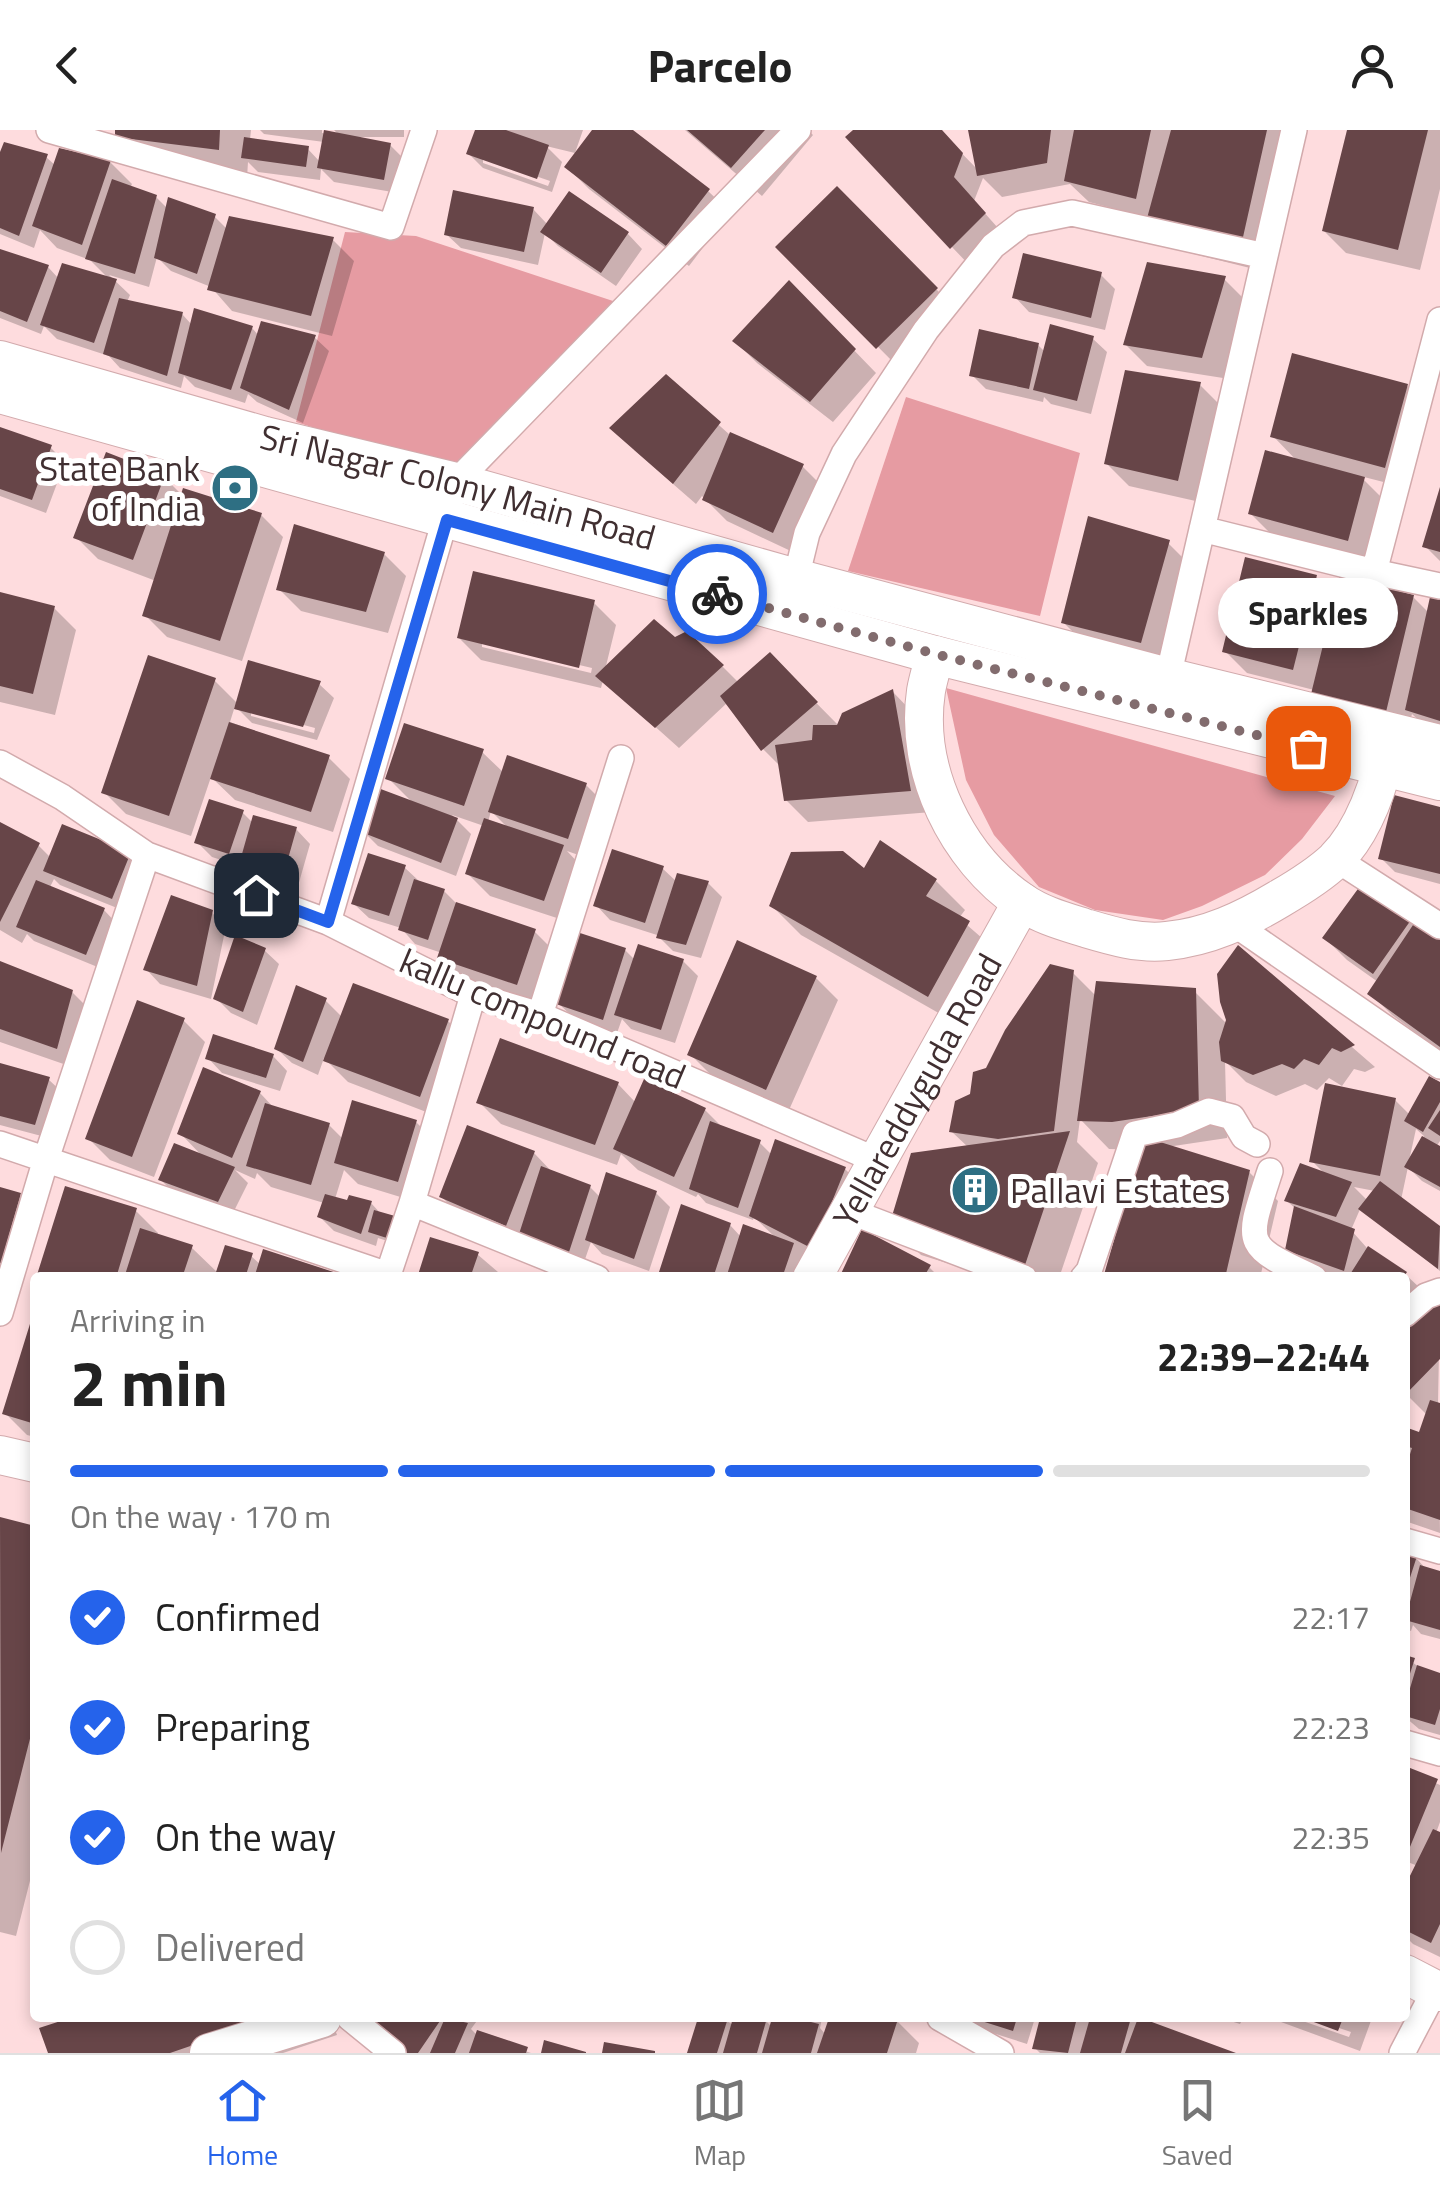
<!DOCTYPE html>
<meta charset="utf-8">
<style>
:root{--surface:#fff;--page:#f2f2f2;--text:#222;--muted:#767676;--line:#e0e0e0;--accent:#2563eb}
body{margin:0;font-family:"Titillium Web",sans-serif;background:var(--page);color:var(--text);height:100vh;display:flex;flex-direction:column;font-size:38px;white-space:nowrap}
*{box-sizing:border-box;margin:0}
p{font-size:32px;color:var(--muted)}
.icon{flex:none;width:55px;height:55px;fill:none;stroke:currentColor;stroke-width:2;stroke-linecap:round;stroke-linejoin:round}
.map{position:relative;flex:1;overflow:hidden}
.panel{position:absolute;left:30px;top:1142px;width:1380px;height:750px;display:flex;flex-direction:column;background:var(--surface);border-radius:10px;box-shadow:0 5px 15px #0003}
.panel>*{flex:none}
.pin{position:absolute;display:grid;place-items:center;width:85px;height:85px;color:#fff;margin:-42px;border-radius:20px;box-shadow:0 5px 15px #0006}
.courier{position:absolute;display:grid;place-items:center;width:100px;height:100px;margin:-50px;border:8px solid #2563eb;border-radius:50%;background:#fff;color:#222;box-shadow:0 2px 12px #0007}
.bubble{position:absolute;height:70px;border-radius:35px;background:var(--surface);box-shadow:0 5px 15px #0003;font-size:32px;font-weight:700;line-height:70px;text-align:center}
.headline em{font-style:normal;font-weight:700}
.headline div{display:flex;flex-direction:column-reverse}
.headline{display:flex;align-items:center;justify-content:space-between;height:170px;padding:0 40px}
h1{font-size:65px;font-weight:700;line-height:75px}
.bar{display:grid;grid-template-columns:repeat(4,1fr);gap:15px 10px;align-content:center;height:120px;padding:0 40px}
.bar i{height:12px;border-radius:8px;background:var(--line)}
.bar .on{background:var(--accent)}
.bar p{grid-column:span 4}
ol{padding:0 40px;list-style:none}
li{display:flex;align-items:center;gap:30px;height:110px}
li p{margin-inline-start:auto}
li .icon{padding:10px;border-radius:50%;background:var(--accent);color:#fff;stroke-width:4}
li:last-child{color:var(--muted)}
li i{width:55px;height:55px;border:5px solid var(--line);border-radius:50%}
header{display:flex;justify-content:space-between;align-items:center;height:130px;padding:0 40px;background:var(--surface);font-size:45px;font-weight:700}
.menu{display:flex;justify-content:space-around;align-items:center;height:140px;border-top:2px solid var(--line);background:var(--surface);font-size:28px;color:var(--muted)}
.menu a{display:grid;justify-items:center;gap:5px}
.menu .on{color:var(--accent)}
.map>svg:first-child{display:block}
</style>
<header><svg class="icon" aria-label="back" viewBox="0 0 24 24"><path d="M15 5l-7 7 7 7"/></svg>Parcelo<svg class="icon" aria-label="person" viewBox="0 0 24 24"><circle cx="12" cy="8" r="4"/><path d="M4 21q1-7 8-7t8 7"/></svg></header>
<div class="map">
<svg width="1440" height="1923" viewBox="0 0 1440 1923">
<rect width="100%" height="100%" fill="#fedcde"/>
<path fill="#e69ba2" d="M345 102 416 106 616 172 458 344 296 292Z
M906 267 1080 323 1040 486 848 441Z
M946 558 1335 666 1302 709 1265 745 1202 776 1163 790 1095 780 1039 757 994 705 966 650Z"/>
<path fill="#0003" fill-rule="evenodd" d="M117 0H251L250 10 307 18 320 32 324 12 264 4 260 0H322V3L340 6 334 0H404V7H361V10L390 15 404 29 398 63 334 52 321 39 320 50 258 42 248 32 247 48 117 6Z
M477 0H583L575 23 546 16 562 32 552 62 483 38 469 24ZM483 28 550 51 548 56 483 33Z
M595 0H629L708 61 730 82 689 136 589 59 567 37Z
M685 0H808L813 5 762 66Z
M857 0H939L979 41 970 0H1297L1270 143 1178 120 1148 91 1149 88 1089 72 1070 54 1002 67 983 48 974 71 1006 107 973 139 952 117Z
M1349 0H1440V59L1420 140 1346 123 1324 101Z
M46 27 56 36 110 32 132 54 130 58 156 67 168 79 214 86 228 100 333 110 354 131 332 206 232 181 211 157 171 141 157 127 149 157 109 145 130 165 127 172 182 184 192 195 252 198 259 206 314 207 329 221 303 293 257 272 248 264 245 273 195 257 184 246 181 258 120 238 109 226 57 209 44 196 41 204 0 188V121L48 137 59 149H109L90 130 57 118 40 100 34 118 0 104V29Z
M837 60 958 181 900 239 779 117Z
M569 64 628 104 642 119 616 156 558 116 545 103 538 135 461 118 446 104 533 79 548 95Z
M1101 145 1115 159 1105 200 1029 182 1015 167Z
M1224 149 1246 171 1223 248 1147 236 1125 214Z
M789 153 876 243 833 292 757 233 735 211Z
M1092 208 1107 222 1091 284 1051 274 1044 267 1043 272 986 259 972 245 1038 215 1046 223Z
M666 248 730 305 802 336 824 358 795 423 727 391 702 366 696 374 634 320Z
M1200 255 1222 277 1200 372 1129 356 1107 334Z
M1407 256 1429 278 1407 358 1360 346 1385 371 1369 431 1272 405 1250 383 1298 332 1273 306Z
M0 300 50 317 65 332 46 383 0 366Z
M164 347 183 366 261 385 283 407 242 531 167 507 145 485 156 451 98 429 76 407Z
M1440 362V431L1425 416Z
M1168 413 1190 435 1162 534 1086 515 1064 493Z
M384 424 406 446 388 503 301 481 279 459Z
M1316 447 1337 468 1413 467 1429 483 1440 473V605L1430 601 1412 584 1407 603 1314 560 1247 543 1225 521Z
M0 465 54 478 76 500 55 585 0 572Z
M594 473 616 495 605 540 674 509 722 536 739 553 770 526 839 596 893 562 914 584 932 682 808 692 786 670 781 637 763 619 728 572 679 618 603 550 601 558 481 530 459 508ZM482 512 592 538 591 543 482 517Z
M214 550 238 574 319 554 334 568 317 610 252 593 235 576 230 592 328 627 350 649 333 702 235 670 211 647 191 706 126 684 104 662ZM251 581 315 598 314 603 251 586Z
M482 622 504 643 586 655 608 677 590 729 567 721 584 739 566 791 490 766 468 744 484 696 452 685 471 704 456 746 378 716 364 702 413 673 388 648ZM491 681 509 699 488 692Z
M1440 680V754L1395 742 1381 728Z
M242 682 253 693 296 699 310 714 298 756 257 744 245 732 243 737 212 727 197 712Z
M0 694 38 715 51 728 130 724 144 739 127 782 60 755 54 749 49 759 104 780 118 795 100 838 34 811 27 804 22 813 0 800Z
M404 737 419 751 444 761 458 775 534 801 556 823 539 875 462 849 440 827 442 823 415 814 401 798 369 788 354 774Z
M662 738 677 752 708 753 722 767 701 828 673 821 657 805 610 790 596 775Z
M864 742 936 751 965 780 959 788 998 822 958 894 801 805 772 776Z
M1363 755 1440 804V921L1392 885 1370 863 1378 852 1347 830 1325 808Z
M211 782 226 796 211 869 160 854 146 839Z
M1239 819 1375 937 1365 942 1354 939 1342 956 1329 948 1317 960 1305 954 1276 966 1246 952 1225 931 1227 1008 1167 1017 1249 1042 1278 1071 1260 1148H1105L1143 1020 1109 1019 1080 989 1077 1012 1098 1033 1059 1148H995L921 1125 892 1096 969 1018 951 1001 987 940 1072 842 1096 866 1194 861 1231 898Z
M264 820 279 834 257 895 231 883 216 868Z
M625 820 635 830 683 831 698 846 675 913 631 899 622 889 617 903 574 888 559 874Z
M0 833 72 862 94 884 78 939 0 912Z
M816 848 838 870 789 980 712 946 690 924Z
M325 870 343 888 448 891 470 913 442 988 348 952 324 928 318 945 292 933 277 919Z
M183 890 205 912 154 1047 110 1030 88 1008Z
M273 926 287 941 280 961 222 943 208 928Z
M0 935 48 949 63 963 49 1008 0 995Z
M618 954 636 973 705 980 724 999 759 1012 772 1025 845 1039 867 1061 801 1148H668L662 1141 730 1095 741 1107 776 1108 754 1087 753 1090 706 1073 698 1064 696 1067 638 1040 621 1024 617 1035 501 994 479 972Z
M1440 955V1011L1436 1017 1440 1019V1061L1422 1051 1408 1037 1401 1070 1440 1099V1141L1361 1077 1351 1100 1367 1118 1405 1144 1420 1158 1405 1182V1148H1342L1302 1133 1287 1119 1296 1079 1287 1071 1326 1045 1312 1031 1395 970 1410 985ZM1416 999 1424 1006 1410 1032 1409 1031ZM1354 1057 1375 1061 1368 1071Z
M260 963 275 979 329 995 343 1009 416 992 438 1014 420 1073 358 1054 344 1040 335 1069 371 1073 382 1085 397 1114 378 1108 376 1116 334 1101 320 1087 324 1073 271 1057 257 1043 255 1049 235 1040 248 1053 232 1085 175 1064 161 1050 204 1028 180 1003Z
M534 1023 554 1044 590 1057 601 1068 656 1063 670 1077 649 1141 602 1124 591 1112 583 1135 463 1089 442 1067Z
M0 1059 20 1065 42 1087 24 1147 0 1140Z
M136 1081 158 1103 157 1106 192 1118 218 1143 251 1126 261 1135 343 1148H38Z
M477 1124 505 1148H419Z
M929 1137 940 1148H842Z
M1440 1168 1438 1275 1440 1403 1405 1391V1347L1411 1331 1405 1329V1300L1421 1305 1427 1285 1405 1263V1203Z
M35 1186V1307L27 1305 5 1283Z
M0 1390 35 1398V1731L16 1806 0 1802Z
M1405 1425 1416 1428 1427 1440 1440 1443V1509L1421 1504 1413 1495 1411 1501 1405 1499Z
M1405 1527 1423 1540 1440 1545V1605L1419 1599 1405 1587Z
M1405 1639 1440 1655V1692L1436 1703 1440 1705V1827L1413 1814 1405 1806V1758L1418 1736 1405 1731Z
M77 1888H331L337 1905 283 1923H51L43 1899Z
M369 1888H479L471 1899 478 1906 531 1923H399Z
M701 1888H723L733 1895 735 1888H755L765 1890 772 1897 774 1888H822L820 1898 826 1905 831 1888H886L897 1891 919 1913 916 1923H690Z
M966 1888H1035L1027 1914 977 1898Z
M1043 1888H1143L1149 1893 1231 1923H1040L1035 1918Z
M1221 1888H1243L1240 1894Z
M1276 1888H1294L1349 1907 1351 1902 1309 1888H1372L1360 1921 1281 1892Z"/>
<path fill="#674548" d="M115 0H220L219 20 115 7Z
M324 0 391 13 384 50 317 38Z
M475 0H506L549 15 537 49 466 24Z
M592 0H633L710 59 666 116 564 37Z
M687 0H765L731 38Z
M853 0H942L963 23 954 47 986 83 950 119 845 7Z
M968 0H1051L1047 33 977 46Z
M1074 0H1151L1136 69 1064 51Z
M1171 0H1267L1241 116 1146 92Z
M1347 0H1428L1398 120 1322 101Z
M244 7 309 16 306 37 241 28Z
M4 12 48 24 19 106 0 98V22Z
M59 18 111 30 82 115 32 96Z
M112 49 157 65 135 144 85 129Z
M837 56 938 158 876 219 775 117Z
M453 60 534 77 524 122 444 105Z
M569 61 629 102 601 143 540 102Z
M168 67 216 84 197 144 154 128Z
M229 86 334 107 311 186 207 160Z
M0 119 49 135 27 192 0 181Z
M1023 123 1102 142 1091 188 1012 168Z
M1147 132 1226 146 1202 228 1123 215Z
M62 133 117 149 94 213 40 195Z
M789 150 856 219 810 272 732 211Z
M119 168 183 182 167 246 103 224Z
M194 178 253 196 231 260 178 243Z
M261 191 316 205 289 280 240 258Z
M1050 194 1094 206 1077 271 1033 260Z
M979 199 1039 213 1029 259 969 246Z
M1292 223 1408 254 1385 338 1270 307Z
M1125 240 1201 252 1178 351 1104 334Z
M666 244 721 292 673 354 609 298Z
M0 297 52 315 32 370 0 359Z
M730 302 804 334 773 403 702 370Z
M1265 320 1365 347 1348 411 1248 384Z
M106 322 165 345 133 430 73 408Z
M1440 357V422L1422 417Z
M183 358 262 383 220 511 142 486Z
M1088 386 1170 410 1141 513 1061 493Z
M294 394 385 422 366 482 276 460Z
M1245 427 1317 445 1293 540 1222 522Z
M473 441 595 470 579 538 457 508Z
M1340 446 1414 465 1386 582 1311 564Z
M0 462 55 476 33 564 0 556Z
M1430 467 1440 470V591L1405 580Z
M654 489 675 507 687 501 724 535 655 598 595 546Z
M770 522 818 572 761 621 720 566Z
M148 525 216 548 169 686 101 663Z
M248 530 321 551 303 597 234 579Z
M893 559 911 661 784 671 775 615 812 610 813 595H837L842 583Z
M229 592 330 625 311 682 210 649Z
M404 593 484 619 464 676 385 649Z
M507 625 587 653 568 709 488 682Z
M378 658 458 688 441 733 361 702Z
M1394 665 1440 677V744L1378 729Z
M209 669 244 680 229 724 194 713Z
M253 685 297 697 284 743 240 731Z
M484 688 564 715 544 771 465 744Z
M0 692 40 713 0 792Z
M62 694 131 722 112 769 43 741Z
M880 710 937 749 926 766 970 791 928 867 769 776 791 722 843 721 864 738Z
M612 719 664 736 645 793 593 776Z
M368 723 406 735 389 786 351 774Z
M677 743 709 751 686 815 656 808Z
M414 749 445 759 428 810 398 800Z
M36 750 105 778 86 825 16 797Z
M1363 752 1413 787 1373 844 1322 808Z
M171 765 213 780 197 856 143 840Z
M456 772 536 799 517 855 437 828Z
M1419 786 1440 801V917L1367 864Z
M580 803 626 818 603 890 556 874Z
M235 805 266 818 243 882 213 869Z
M737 810 817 846 766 960 687 925Z
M638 814 684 829 661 900 614 885Z
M1238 815 1355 915 1341 922 1332 918 1319 935 1304 929 1294 939 1282 934 1253 945 1221 931 1219 912 1226 890 1220 872 1217 844Z
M0 831 73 860 57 919 0 899Z
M1050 834 1074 840 1054 1001 998 1009 949 1002 955 971 970 964 973 942 986 938 1005 900Z
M1096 851 1196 858 1199 979 1112 992 1077 991Z
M353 853 449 889 420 967 323 931Z
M296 855 327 868 303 932 274 919Z
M137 870 185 888 132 1027 85 1009Z
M213 904 274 924 266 948 205 929Z
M500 908 619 952 595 1015 476 973Z
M0 933 50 947 35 995 0 986Z
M203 937 261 961 232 1028 177 1004Z
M1429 946 1440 952V972L1423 1002 1404 991Z
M644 949 706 978 674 1047 613 1019Z
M1325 953 1396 968 1380 1046 1309 1032Z
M352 970 417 990 398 1052 334 1033Z
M265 973 330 993 311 1055 246 1036Z
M1440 980V1006L1428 998Z
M710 991 761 1010 738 1078 689 1059Z
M467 995 535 1021 506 1096 439 1067Z
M1070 1001 1024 1138 889 1096 911 1023Z
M1422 1006 1440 1016V1057L1404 1037Z
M1144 1007 1250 1040 1225 1148H1103Z
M775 1009 846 1037 813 1119 749 1086Z
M174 1013 235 1037 218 1072 158 1050Z
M1300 1033 1352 1052 1336 1087 1284 1071Z
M541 1036 591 1055 569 1122 519 1104Z
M606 1042 657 1061 634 1129 585 1110Z
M1380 1051 1440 1096 1438 1139 1358 1079Z
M65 1056 137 1078 116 1148H36Z
M0 1057 21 1063 1 1133H0Z
M325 1064 347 1070 349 1065 372 1071 361 1104 317 1087Z
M681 1074 731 1093 713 1148H674L659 1142Z
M1294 1076 1355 1099 1344 1141 1285 1120Z
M374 1080 395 1086 390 1109 368 1102Z
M743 1094 794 1113 782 1148H726Z
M140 1098 193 1115 182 1148H124Z
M862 1099 931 1135 923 1148H839Z
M430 1107 479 1122 470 1148H417Z
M225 1115 253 1123 245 1148H214Z
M1368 1116 1407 1142 1403 1148 1349 1146Z
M263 1119 349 1147 348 1148H254Z
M1440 1164V1229L1405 1265V1199Z
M34 1181H35V1294L2 1284Z
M1430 1270 1440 1273V1390L1405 1378V1340L1412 1318 1405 1316V1297L1419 1302Z
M0 1387 35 1396V1589L1 1723Z
M1405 1422 1417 1426 1406 1460H1405Z
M1420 1435 1440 1441V1500L1405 1490Z
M1405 1525 1415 1528 1406 1556 1405 1555Z
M1417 1535 1440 1543V1579L1435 1595 1405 1586V1575Z
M1405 1636 1438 1649 1405 1729Z
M1433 1699 1440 1702V1794L1431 1813 1405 1800V1756Z
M70 1888H272L170 1923H48L39 1898Z
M366 1888H442L418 1923H406L362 1893Z
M445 1888 468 1893 455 1923H430Z
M698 1888H728L717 1923H687Z
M733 1888H767L757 1923H723Z
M772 1888H795L819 1894 811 1923H762Z
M829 1888H894L898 1889 887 1923H817Z
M972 1888H1017L1013 1901Z
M1040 1888H1077L1068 1923 1032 1919Z
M1090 1888H1131L1121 1923H1080Z
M1138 1888H1141L1236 1923H1125Z
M1303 1888H1343L1338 1901Z
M477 1900 528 1917 526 1923H469Z
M544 1910 586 1922V1923H541Z
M604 1912 655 1921V1923H602Z"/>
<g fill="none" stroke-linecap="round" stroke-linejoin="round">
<g stroke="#d2aaac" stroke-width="28">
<path id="street" d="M49 0 391 97 424 0
M1440 190 1374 442 1440 456
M1202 399 1374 442
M796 448 807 403 844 324 926 200 993 116 1023 93 1072 83 1265 126 1294 0
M1168 547 1265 126
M0 633 62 667 147 725 328 792 473 865 540 885 876 1030
M1336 729 1440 796
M328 792 456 352 798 0
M1236 795 1440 936
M540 885 621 628
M0 1014 388 1145 412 1073 597 1148
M1270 1041C1246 1115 1242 1115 1314 1148
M412 1073 473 865
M849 1081 1024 1148
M1083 1148 1089 1141 1135 1004 1177 995 1209 981 1232 987 1244 1007 1257 1014
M0 1183 46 1029 147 725
M1405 1184 1426 1166 1440 1161
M1405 1411 1440 1421
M1405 1613 1440 1623
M350 1888 393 1923
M940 1888 1001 1923
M1402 1923 1435 1860"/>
</g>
<g stroke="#d2aaac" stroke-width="40">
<g id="secondary">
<path id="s1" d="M0 230 265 306 456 352 796 448 1168 547 1440 614"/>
<path d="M0 264 935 525 1440 651"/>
<path d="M935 525C932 537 928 549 926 561 914 641 957 728 1022 772 1041 785 1063 791 1085 798 1112 806 1138 814 1167 811 1208 807 1244 790 1279 769 1298 758 1319 745 1335 730 1364 701 1380 653 1388 614"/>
<path id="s2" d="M812 1148 1022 772"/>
<path d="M0 1325 35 1333"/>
<path d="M1405 1844 1440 1862"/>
<path d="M209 1923 322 1888"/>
</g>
</g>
<use href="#street" stroke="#fff" stroke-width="25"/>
<use href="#secondary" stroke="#fff" stroke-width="38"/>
</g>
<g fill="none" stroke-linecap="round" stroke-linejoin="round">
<path stroke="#826c6e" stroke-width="10" stroke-dasharray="0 18" d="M717 464 935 524 1308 618"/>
<path stroke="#2563eb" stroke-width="12" d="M256 765 328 792 447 390 717 464"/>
</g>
<defs>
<g id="bank-disc" transform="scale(2.5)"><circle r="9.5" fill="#2e6f83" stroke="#fff"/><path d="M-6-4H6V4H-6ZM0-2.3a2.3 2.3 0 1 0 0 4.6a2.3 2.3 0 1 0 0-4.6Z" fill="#fff"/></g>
<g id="building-disc" transform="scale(2.5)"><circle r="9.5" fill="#2e6f83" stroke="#fff"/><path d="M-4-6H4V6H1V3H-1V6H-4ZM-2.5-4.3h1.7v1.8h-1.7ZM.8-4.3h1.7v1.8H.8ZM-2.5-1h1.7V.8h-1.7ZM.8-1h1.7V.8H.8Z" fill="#fff"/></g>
</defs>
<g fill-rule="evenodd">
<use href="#bank-disc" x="235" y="358"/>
<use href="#building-disc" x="975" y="1060"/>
</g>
<g text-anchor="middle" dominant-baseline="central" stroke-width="10" stroke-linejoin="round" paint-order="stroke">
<g font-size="35" fill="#402f31" stroke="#fff" text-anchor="end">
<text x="200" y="338">State Bank<tspan x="200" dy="40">of India</tspan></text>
<text x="1010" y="1060" text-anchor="start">Pallavi Estates</text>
</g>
<g font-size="35" fill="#402f31" stroke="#fff">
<text stroke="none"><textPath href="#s1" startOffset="475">Sri Nagar Colony Main Road</textPath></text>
<text transform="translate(543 888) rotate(23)">kallu compound road</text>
<text stroke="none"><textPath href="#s2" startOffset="215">Yellareddyguda Road</textPath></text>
</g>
</g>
</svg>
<div class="pin" style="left:1308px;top:618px;background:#ea580c"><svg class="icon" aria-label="bag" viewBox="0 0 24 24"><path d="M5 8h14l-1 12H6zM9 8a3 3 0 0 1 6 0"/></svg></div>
<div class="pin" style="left:256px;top:765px;background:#1f2937"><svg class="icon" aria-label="home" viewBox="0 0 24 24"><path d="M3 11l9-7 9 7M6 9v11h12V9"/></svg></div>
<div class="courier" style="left:717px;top:464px"><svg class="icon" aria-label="bike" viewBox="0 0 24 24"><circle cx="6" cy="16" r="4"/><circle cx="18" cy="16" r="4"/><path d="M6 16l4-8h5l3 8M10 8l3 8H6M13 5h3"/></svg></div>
<div class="bubble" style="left:1218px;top:448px;width:180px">Sparkles</div>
<section class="panel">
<div class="headline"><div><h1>2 min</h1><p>Arriving in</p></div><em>22:39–22:44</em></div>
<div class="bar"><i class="on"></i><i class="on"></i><i class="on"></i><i></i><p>On the way · 170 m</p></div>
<ol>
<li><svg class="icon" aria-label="check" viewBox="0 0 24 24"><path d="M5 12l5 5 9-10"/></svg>Confirmed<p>22:17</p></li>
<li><svg class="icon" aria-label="check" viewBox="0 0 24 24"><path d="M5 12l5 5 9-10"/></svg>Preparing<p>22:23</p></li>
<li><svg class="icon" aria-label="check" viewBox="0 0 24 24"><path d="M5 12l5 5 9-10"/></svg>On the way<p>22:35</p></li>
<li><i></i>Delivered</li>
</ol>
</section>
</div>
<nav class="menu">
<a class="on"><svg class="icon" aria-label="home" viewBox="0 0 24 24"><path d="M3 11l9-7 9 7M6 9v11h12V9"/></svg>Home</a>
<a><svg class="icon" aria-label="map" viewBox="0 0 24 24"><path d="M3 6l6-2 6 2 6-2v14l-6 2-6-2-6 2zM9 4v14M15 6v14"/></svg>Map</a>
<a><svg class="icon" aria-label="saved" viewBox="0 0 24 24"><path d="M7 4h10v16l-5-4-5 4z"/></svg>Saved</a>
</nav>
